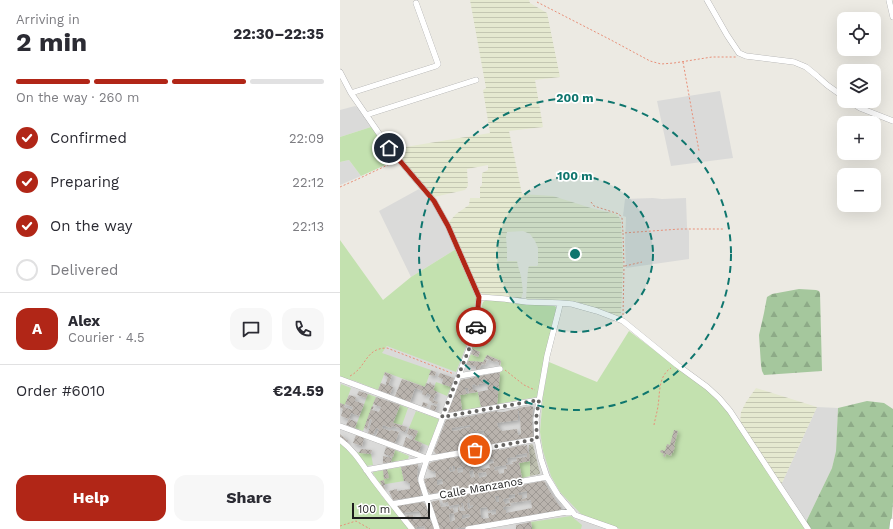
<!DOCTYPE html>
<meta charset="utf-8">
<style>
:root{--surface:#fff;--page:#f7f7f7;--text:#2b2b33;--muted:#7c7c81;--line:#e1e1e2;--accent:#b12617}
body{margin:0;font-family:"Work Sans",sans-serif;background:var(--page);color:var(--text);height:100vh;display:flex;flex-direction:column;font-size:15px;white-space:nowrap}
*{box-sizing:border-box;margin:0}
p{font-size:13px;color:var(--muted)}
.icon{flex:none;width:22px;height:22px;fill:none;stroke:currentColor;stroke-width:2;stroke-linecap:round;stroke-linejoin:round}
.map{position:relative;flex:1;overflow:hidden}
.sheet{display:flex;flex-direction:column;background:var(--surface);width:340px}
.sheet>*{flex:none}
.buttons{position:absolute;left:497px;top:12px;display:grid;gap:8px}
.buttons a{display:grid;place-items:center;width:44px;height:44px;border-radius:8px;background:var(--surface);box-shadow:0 4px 16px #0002;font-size:20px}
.scale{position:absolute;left:12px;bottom:10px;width:78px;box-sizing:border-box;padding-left:4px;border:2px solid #1c1c1c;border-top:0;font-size:11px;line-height:14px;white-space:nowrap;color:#1c1c1c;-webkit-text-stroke:3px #fff;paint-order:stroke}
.pin{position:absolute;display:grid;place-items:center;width:34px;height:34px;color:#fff;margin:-17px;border:2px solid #fff;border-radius:50%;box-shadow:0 1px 4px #0007}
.courier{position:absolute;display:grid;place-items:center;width:40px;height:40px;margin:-20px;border:3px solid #b12617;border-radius:50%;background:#fff;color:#222;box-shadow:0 1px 5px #0007}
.summary em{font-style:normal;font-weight:700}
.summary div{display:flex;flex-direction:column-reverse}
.summary{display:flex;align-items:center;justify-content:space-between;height:68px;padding:0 16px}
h1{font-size:26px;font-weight:700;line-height:30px}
.bar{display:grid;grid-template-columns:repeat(4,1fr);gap:6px 4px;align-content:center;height:48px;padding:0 16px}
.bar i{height:5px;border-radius:3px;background:var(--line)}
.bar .active{background:var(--accent)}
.bar p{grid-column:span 4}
.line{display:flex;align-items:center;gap:10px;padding:0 16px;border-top:1px solid var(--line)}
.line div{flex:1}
.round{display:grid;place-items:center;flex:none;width:42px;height:42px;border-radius:12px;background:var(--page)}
ol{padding:0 16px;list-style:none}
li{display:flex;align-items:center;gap:12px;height:44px}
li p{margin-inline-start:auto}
li .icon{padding:4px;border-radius:50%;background:var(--accent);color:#fff;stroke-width:4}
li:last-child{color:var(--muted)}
li i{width:22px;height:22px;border:2px solid var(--line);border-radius:50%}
.primary-button{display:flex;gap:8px;margin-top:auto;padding:8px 16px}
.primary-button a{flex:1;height:46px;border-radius:12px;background:var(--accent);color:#fff;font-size:16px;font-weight:700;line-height:46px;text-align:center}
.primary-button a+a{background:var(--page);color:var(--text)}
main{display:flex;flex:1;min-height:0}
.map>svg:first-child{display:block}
</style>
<main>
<section class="sheet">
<div class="summary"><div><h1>2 min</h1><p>Arriving in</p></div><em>22:30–22:35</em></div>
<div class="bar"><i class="active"></i><i class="active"></i><i class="active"></i><i></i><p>On the way · 260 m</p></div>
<ol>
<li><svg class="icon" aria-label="check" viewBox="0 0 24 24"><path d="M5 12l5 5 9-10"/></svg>Confirmed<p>22:09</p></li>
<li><svg class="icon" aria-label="check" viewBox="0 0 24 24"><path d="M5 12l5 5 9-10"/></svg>Preparing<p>22:12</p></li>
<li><svg class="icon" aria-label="check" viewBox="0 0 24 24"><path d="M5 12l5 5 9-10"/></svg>On the way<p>22:13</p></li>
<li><i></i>Delivered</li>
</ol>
<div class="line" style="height:72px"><b class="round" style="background:var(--accent);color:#fff">A</b><div><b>Alex</b><p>Courier · 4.5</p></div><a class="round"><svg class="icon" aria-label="chat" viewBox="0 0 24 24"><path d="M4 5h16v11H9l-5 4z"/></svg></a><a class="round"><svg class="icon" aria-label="phone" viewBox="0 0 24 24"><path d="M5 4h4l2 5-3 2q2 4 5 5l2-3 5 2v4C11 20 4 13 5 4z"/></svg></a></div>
<div class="line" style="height:52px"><div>Order #6010</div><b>€24.59</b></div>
<div class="primary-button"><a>Help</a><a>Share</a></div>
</section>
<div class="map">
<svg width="553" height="529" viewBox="0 0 553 529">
<defs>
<pattern id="construction-cross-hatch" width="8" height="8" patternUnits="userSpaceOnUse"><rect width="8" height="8" fill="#bec0b0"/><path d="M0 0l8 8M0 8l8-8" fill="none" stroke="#a3a497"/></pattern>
<pattern id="farmland-rules" width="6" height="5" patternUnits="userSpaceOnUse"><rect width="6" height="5" fill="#e5e9d0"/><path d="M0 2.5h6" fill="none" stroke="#c4c7b2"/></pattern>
<pattern id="forest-firs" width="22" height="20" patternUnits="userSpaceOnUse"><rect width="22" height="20" fill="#a5c79d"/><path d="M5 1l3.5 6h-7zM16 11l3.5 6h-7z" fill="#8daa87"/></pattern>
<pattern id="building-cross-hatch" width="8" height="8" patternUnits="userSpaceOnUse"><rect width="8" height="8" fill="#b9b3ad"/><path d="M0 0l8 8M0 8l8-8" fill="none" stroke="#9e9994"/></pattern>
<filter id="shadow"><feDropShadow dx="2" dy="2" stdDeviation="2" flood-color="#0004"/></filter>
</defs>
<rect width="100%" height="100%" fill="#eceae3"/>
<path fill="#dadad9" d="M380 91 393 158 331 166 317 101Z
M15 106 21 110 31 127 0 137V110Z
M9 160 21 176 0 185V162Z
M79 189 94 206 116 249 71 277 39 211Z
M313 198 322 199 346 198 347 227 349 231V259L286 268 285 243 286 217 283 216 285 199Z
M47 346H127L131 349 161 361 157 404 203 395 200 432 203 451 280 529H70L41 495 39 490 0 442V378L31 367Z
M477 407 498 408 496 451 492 468 466 522 441 485Z"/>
<path fill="url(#construction-cross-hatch)" d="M192 444 193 445 200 473V474L190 476 189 445Z"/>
<path fill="url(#farmland-rules)" d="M130 0H189L190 3 207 13 220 77 195 80 203 127 169 131 182 194 213 196 251 208 276 214 279 217 281 221 283 267 281 314 279 316 237 302 186 299 188 269 189 266H197L198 265V248L195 241 190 234 183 231 167 232 166 237 167 249V261H177L178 266 181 276 183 292 181 299 142 294 139 291 109 222 116 214 129 205 130 198H140V187L142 185V173L148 170V165L127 169 128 186 125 190 94 197 53 149 150 133 143 90 146 88Z
M416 388 477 407 441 485 400 423 401 412 406 402Z"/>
<path fill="#c3e1af" d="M31 127 53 158 52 162 21 176 9 160 0 162V137Z
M0 240 43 300 71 277 116 249 136 296 137 307 134 326 116 372 47 346 42 353 91 370 85 387 45 372 38 390 15 381 0 377Z
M146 300 213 305 216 307V312L197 397 157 404 161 361 147 355 143 362 128 361 131 354 138 357 140 352 131 349 137 335 142 305 143 302Z
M289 331 371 393 385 407 467 529H280L241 514 220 492 211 476 203 451 200 432 203 395 209 362 257 382Z
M96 382 111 387 107 396 93 390Z
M1 384 11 388 5 405 0 403V388Z
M138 392 141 407 122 410 120 395Z
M28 394 36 397 23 431 15 428Z
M60 405 68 408 62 425 53 423Z
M76 411 99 419 89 446 74 440 78 431 69 428Z
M0 442 7 448 39 490 41 495 70 529H0Z
M55 450 69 456 68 459 51 462Z
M15 452 31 454 33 465 26 466Z
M190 461V476L182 478 179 463Z
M61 467 64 481 40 485 33 473V472Z
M231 516 242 525 241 529H192L191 522Z"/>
<path fill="url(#forest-firs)" d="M459 289 476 290 479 291 480 293 482 371 424 375 422 371 421 365 419 335 424 313 427 297 432 294Z
M527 401 544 403 553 409V502L551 529H470L466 522 492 468 496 451 498 408Z"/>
<path fill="url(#building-cross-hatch)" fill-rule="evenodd" filter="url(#shadow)" d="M133 349 140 352 138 357 131 354Z
M147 355 161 361 160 365H159V362L156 361 155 362 145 358Z
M145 359 147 360 145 365 142 364 139 369 136 370V366L126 365 128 361 143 362Z
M91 370 96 372 95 376 89 375Z
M45 372 52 375 48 386 49 385 53 387 50 394 38 390 41 383 46 385V383L48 377 44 375Z
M160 372 157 404 141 407 138 392 148 390 147 382 139 384V385L136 386 135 384 132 385 133 390H137V392L129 393 128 388H125V389L127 394 120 395 122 410 110 413 108 410 121 380Z
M100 373 114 378 111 387 102 384 103 379 98 377Z
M62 379 85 387 86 383 89 384 90 382 91 383V384L95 386 93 390 97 392 93 400 98 402 97 404 92 403V402L89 400 91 395 87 393 86 396 82 394 83 391 75 388 70 402 55 396Z
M19 391 28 394 26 398 17 395Z
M9 395 16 397 15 401 24 404 19 416 11 413 9 419 1 416 3 409 0 407V403L5 405 4 407 12 410 13 407 5 404Z
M36 397 60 405 53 423 67 427 65 432 60 430V428L52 426 51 428 43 425 42 428 50 431 51 430 59 432 55 443 36 436 39 429 36 428 33 435 28 433 32 420 30 419 27 429 24 428 32 406 34 407 32 410 39 412 41 407 33 404Z
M83 402 88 404 86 407 82 406Z
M91 405 97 406 95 411 90 409Z
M192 406 193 407 192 423 193 436 192 437 139 446 140 447 119 451V450L96 454 94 451 106 420 125 417 157 411V412H164L171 410 178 409V408ZM178 411H179V416H180L181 434 178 435 177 429 162 431 158 427 157 423 178 420ZM130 425V427L121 429V430L112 431V428ZM143 430 145 436 130 440 129 436H132L131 432 137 431 138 434H139V431ZM127 436 128 441 120 442V437Z
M9 419 17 422 15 428 6 425Z
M69 428 78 431 74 440 82 443 79 452 63 446 66 437 72 440 73 436 67 434Z
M334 430 338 431 334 446H335L333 453H332L331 456 326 454 325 457 323 456 324 454 320 452 321 450 325 451 327 444 330 445Z
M0 434 8 441 6 444 0 439Z
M16 435 24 438 22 446 13 443Z
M184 445V446L187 445 188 453 189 452 190 461 179 463 182 478 157 483V482L149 484 148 483V484L99 493V492L91 494 88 492 84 479 96 477 95 470 94 472 88 469 89 464 92 462 106 459V458L121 457V456L128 454V455H132L137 454V453L151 451H152V450L159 449V450ZM187 453V457L176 458 177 461 172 462 173 464 166 465 167 469H164V473L159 474 158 470 155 471 154 467 166 465V463H168L167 458 176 457V455ZM137 456 138 462 153 459 154 463 149 464 150 468 139 469 138 462 130 463 129 458ZM112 466H115V471L110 472 109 468 111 467V470H113ZM123 467V472L118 473 117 468ZM133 470 135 477 131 478 129 471ZM146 472 147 476 139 478 138 473ZM102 479 103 484 97 485V480Z
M46 447 55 450 53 457 44 454Z
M21 449 32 450 31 454 19 453Z
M43 456 52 458 51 462 43 463Z
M78 464 77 479 82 493 80 496 53 500 49 491 57 489V491L70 489V483H68L67 481H64L61 467Z
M47 469 49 478 44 479 43 470Z
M44 480 45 485H44L45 489H43L40 481Z
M203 481 205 482 207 487 214 498 221 508V510L156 521 151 523V522L140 524V525H137V524L134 525V526L120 528V527L118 528 115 529H100L91 502 99 500 101 507 109 506 108 502 103 503 102 499 108 497 154 490 153 489 157 488V489H161V488L164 487V488H167V487L177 485V486ZM187 491V498L182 499V495H179L178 493ZM175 494V498L169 499 170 503 165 504V502H164L163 499 169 498V495ZM155 496H159V502H156ZM129 499 130 506 133 505V507L128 509 127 503H129L128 500ZM191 500 192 508 166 513V510H164L163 507 171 506 170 503ZM121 503H123L125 511H120L119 507H118V512L114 513 115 520 110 522 109 514 114 513 113 508 109 509V506L119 504 120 508 122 507ZM147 507 148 511 156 509V514L152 515 151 513H148L149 518 143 519V518H141L140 508ZM129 514 130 517 122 519V515Z
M83 502 86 505 90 520 94 528 93 529H85L84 526 76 527 77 529H74L64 516 73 515 74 520 82 518 79 511 62 513 56 506Z
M191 522 192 529H176V525Z"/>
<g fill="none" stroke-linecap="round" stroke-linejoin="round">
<g stroke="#a0a0a0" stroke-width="6">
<path id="street" d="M367 0 387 35 399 53 406 56 454 62 466 67 477 76 487 85 504 97
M549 0 553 17
M0 72 11 93 49 148 94 201 108 226 139 297 165 299 187 302 220 303 219 309 207 356 196 419 197 439 201 459 207 477 218 495 235 515 275 529
M11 93 96 66 98 64 76 3
M509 101 520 108 553 121
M26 115 136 80
M220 303 232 304 257 311 283 321 337 365 367 387 379 398 390 411 468 529
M119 376 160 369
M0 379 102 417 199 400
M0 426 86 458
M0 440C14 450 22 464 32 478 45 495 58 512 72 529
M26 470 197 439
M52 504 207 477
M97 529 81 481V478L87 459 129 349 136 325 139 297
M128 529 232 511
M552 529 553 521"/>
</g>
<path stroke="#e88f78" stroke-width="1" stroke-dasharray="2 2" stroke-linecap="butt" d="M197 2 271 40 310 61 321 64 334 63 372 57H396
M343 62 359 151
M0 187 18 179 54 162
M251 202 254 206 279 214 282 218 283 233
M285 266 302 262
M283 315 284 266 283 233 340 229H384
M165 370 184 385 195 390
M10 376C27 367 25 348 47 348L114 374
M314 425C315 419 317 413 318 406 320 394 318 376 331 368
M0 526 16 521 30 529"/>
<use href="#street" stroke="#fff" stroke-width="5.5"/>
</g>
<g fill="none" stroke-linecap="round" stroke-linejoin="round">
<path stroke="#656462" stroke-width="4" stroke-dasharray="0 7.2" d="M135 450 197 439 196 419 199 400 102 417 129 349 136 327"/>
<path stroke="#b12617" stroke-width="5" d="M49 148 94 201 108 226 139 297 136 327"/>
</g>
<circle cx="235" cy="254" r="78" fill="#0f766e" fill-opacity=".12"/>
<g fill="none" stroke="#0f766e" stroke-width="2" stroke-dasharray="7 5">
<circle cx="235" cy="254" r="78"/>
<circle cx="235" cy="254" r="156"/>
</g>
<g text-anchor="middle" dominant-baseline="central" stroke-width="3.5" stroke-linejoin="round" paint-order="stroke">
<g font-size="11" fill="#1c1c1c" stroke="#fff">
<text transform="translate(141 488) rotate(-10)">Calle Manzanos</text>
</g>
</g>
<circle cx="235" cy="254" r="6" fill="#0f766e" stroke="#fff" stroke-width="2"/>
<g font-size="12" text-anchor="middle" font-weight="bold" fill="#0f766e" stroke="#fff" stroke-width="3.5" stroke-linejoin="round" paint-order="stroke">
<text x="235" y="102">200 m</text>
<text x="235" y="180">100 m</text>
</g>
</svg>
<div class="buttons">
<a><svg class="icon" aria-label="locate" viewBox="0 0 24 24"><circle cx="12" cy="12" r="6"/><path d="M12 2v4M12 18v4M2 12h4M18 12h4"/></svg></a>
<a><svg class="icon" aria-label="layers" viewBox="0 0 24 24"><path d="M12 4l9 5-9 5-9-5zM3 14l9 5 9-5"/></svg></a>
<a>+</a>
<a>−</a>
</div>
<div class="scale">100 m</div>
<div class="pin" style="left:135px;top:450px;background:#ea580c"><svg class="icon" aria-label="bag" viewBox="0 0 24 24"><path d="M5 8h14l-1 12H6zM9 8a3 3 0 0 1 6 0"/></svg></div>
<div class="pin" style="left:49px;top:148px;background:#1f2937"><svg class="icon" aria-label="home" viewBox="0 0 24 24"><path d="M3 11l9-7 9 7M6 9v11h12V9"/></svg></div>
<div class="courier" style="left:136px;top:327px"><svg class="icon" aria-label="car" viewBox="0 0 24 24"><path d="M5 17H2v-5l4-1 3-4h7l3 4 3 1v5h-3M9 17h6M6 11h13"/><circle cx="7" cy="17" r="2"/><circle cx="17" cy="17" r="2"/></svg></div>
</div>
</main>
